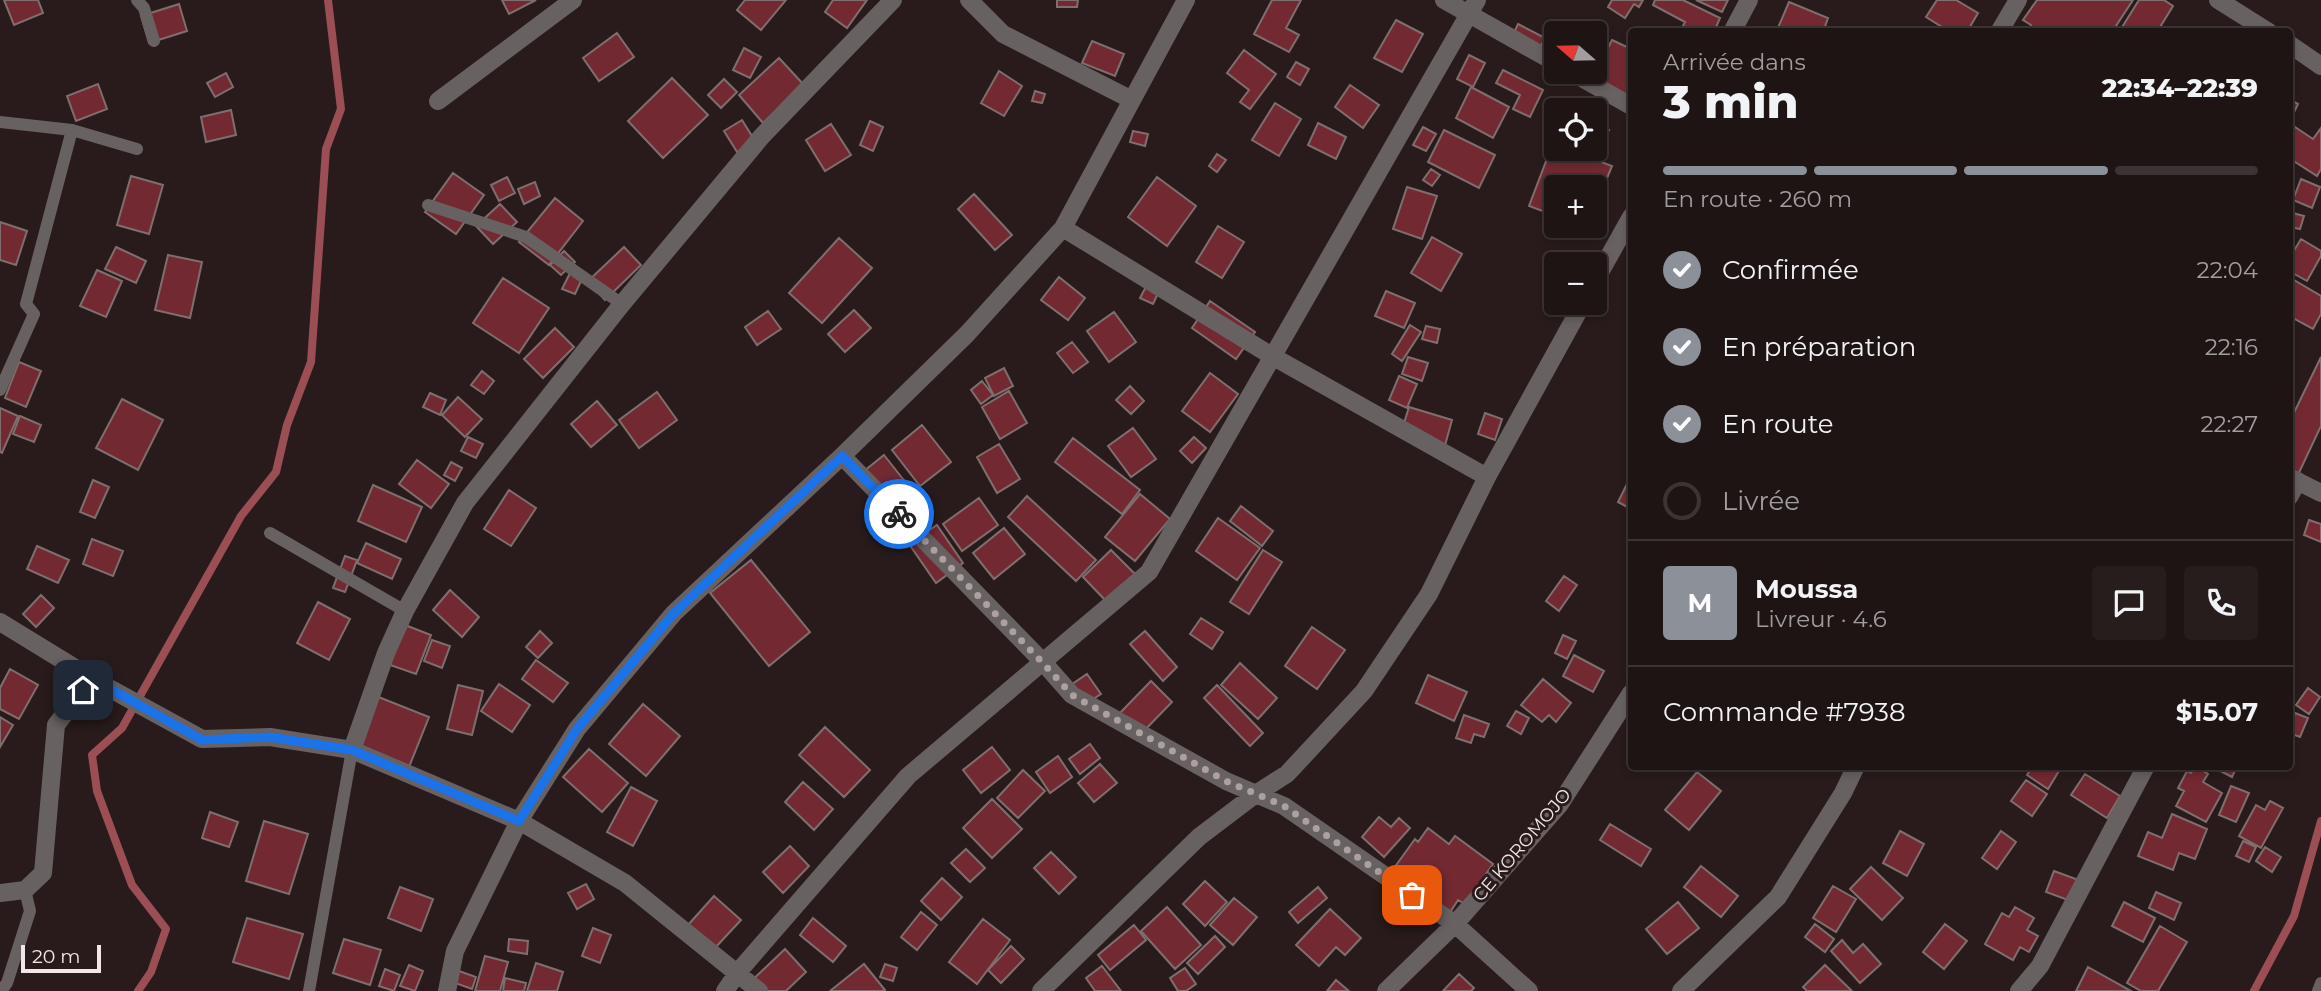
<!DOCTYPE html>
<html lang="fr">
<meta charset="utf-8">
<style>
:root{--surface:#1f1414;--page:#271d1d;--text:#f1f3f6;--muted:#a19ea0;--line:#3c3334;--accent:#8c9099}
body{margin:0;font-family:Montserrat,sans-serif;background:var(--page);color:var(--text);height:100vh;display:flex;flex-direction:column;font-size:26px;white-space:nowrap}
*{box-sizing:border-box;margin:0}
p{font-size:23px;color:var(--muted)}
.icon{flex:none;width:38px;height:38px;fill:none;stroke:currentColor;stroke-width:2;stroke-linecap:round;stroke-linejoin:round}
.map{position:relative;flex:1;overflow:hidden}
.sheet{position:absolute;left:1628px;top:28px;width:665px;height:742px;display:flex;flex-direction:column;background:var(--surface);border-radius:7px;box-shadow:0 4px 10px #0003,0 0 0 2px var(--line)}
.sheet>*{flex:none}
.needle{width:46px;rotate:290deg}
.tools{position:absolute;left:1544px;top:21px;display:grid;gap:14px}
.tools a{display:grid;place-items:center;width:63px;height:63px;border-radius:7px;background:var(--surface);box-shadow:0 4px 10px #0003,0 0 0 2px var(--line);font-size:35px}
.scale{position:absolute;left:21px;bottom:18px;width:80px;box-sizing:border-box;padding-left:7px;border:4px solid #f2e7e8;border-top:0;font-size:19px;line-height:24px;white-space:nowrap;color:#f2e7e8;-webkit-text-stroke:5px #291b1b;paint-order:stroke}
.pin{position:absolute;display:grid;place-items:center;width:60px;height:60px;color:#fff;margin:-30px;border-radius:14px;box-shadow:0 4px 10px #0006}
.courier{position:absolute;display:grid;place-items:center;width:70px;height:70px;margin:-35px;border:5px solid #1a73e8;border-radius:50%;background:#fff;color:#222;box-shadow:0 2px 9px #0007}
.headline em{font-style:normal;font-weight:800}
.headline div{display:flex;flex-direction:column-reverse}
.headline{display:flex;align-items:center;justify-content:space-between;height:119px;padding:0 35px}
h1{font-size:46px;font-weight:800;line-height:52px}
.bar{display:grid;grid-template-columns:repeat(4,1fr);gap:10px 7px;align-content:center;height:84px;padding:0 35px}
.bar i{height:9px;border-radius:5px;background:var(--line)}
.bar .on{background:var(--accent)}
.bar p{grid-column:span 4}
.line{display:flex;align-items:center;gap:18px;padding:0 35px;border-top:2px solid var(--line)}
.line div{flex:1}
.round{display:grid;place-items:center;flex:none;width:74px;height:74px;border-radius:7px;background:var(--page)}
ol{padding:0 35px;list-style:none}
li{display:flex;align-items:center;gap:21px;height:77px}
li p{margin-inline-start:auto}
li .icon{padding:7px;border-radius:50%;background:var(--accent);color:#fff;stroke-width:4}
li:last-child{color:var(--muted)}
li i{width:38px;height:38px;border:4px solid var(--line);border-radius:50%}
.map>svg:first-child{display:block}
</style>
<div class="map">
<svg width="2321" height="991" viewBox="0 0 2321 991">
<rect width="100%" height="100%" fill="#291b1b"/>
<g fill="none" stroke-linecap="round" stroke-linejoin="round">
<path stroke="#9c4e55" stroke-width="8" d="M138 991 151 972 166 929 132 885 97 791 92 755 122 728 241 516 276 472 287 425 311 362 326 149 341 109 328 0
M2254 991 2294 916 2321 821"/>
</g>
<path fill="#732932" stroke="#7f6e6e" stroke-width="2" d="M4 0H38L43 13 14 25Z
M502 0H536L509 14Z
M745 0H786L761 30 737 10Z
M833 0H867L847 28 825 12Z
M1057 0H1078L1077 7H1057Z
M1272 0H1301L1286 28 1299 35 1289 52 1254 34Z
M1612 0H1643L1639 7 1634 4 1625 18 1608 7Z
M1655 0H1683L1720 18 1714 32H1680L1685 22 1653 5Z
M1696 0H1728L1722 12Z
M1937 0H1956L1978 13 1967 32H1950L1926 17Z
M2037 0H2133L2112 32H2027L2031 25 2023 20Z
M2139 0H2164L2173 6 2157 32H2119Z
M1789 2 1828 18 1823 32 1777 30Z
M179 4 187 31 149 43 141 16Z
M1396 20 1423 34 1402 72 1374 58Z
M1518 24 1545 38 1535 58 1508 45Z
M617 33 634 57 599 81 583 58Z
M1612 40 1631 49V106L1589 85Z
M1092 41 1124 54 1115 76 1082 63Z
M744 48 761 57 750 78 733 70Z
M1244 50 1276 74 1250 109 1240 102 1249 90 1227 73Z
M1469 55 1485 63 1473 87 1457 79Z
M779 58 804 85 763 123 739 95Z
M1296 62 1309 69 1300 85 1287 77Z
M1503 70 1543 90 1530 117 1513 109 1520 95 1496 83Z
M999 71 1022 86 1004 116 981 103Z
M226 73 233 87 215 97 207 83Z
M672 78 708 115 663 158 628 121Z
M724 79 737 92 721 108 708 95Z
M98 84 107 109 76 121 67 96Z
M1350 85 1379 105 1363 128 1335 107Z
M1471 87 1509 107 1493 138 1456 118Z
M1035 91 1045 94 1042 103 1032 101Z
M2289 99 2298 104 2289 123Z
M1275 103 1301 119 1279 156 1252 140Z
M231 110 236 135 206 142 201 117Z
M742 120 755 141 737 152 724 131Z
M870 121 883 127 873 151 860 145Z
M1318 123 1346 137 1336 159 1308 145Z
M1594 123 1609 130 1597 153 1588 149H1594Z
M831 124 851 155 825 171 806 140Z
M1423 127 1436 134 1426 151 1413 145Z
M2295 127 2313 139 2321 128V169L2317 176 2289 158V135Z
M1444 130 1495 155 1479 188 1428 162Z
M1133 131 1148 134 1145 146 1130 142Z
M1553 143 1556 144V149H1567L1612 166 1594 210V187H1556V216L1529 206Z
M1217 154 1226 160 1217 172 1209 166Z
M1431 169 1440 175 1432 186 1423 180Z
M453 173 484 195 456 234 425 212Z
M131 176 163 185 149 234 117 225Z
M507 177 515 193 499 201 491 185Z
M1157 177 1196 206 1167 246 1128 217Z
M2301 179 2320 187 2312 208 2293 200Z
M535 182 540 196 524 204 518 189Z
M1407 187 1437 196 1422 239 1393 229Z
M974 194 1012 235 995 250 958 209Z
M555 198 583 221 549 265 519 242Z
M500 204 517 222 493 244 476 226Z
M2289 212 2304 216 2300 229 2289 227Z
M0 222 27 231 16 265 0 260Z
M1218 226 1244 242 1222 278 1196 262Z
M1432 237 1462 254 1441 291 1411 273Z
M839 238 872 268 822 323 789 293Z
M2301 239 2321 251V256L2307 281 2289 271V259Z
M116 247 146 261 136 283 105 269Z
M624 247 641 265 605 300 588 281Z
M564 251 575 262 561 275 550 265Z
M168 255 202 262 190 318 155 310Z
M97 270 122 281 106 317 80 306Z
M570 273 582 279 575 294 562 289Z
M1059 277 1085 298 1068 320 1041 300Z
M503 278 549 308 519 353 473 323Z
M1150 279 1162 285 1153 304 1140 298Z
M2294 280 2321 296V314L2313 329 2289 316V289Z
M1386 291 1415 303 1404 328 1375 316Z
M1210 301 1255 332 1236 359 1192 328Z
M854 310 871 328 845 352 828 334Z
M768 311 781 329 757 345 745 327Z
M1114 312 1136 342 1109 362 1087 331Z
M1410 325 1421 332 1402 361 1392 354Z
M1426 326 1440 329 1437 343 1422 339Z
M555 328 574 347 543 378 524 359Z
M1072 342 1088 362 1073 373 1057 353Z
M1408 357 1428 363 1422 381 1402 374Z
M2321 357V426L2296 479 2289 476V423Z
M19 362 41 371 26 407 5 398Z
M1004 368 1013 386 994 396 985 378Z
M482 371 494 381 484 394 471 385Z
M1210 373 1238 394 1210 432 1182 411Z
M1399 376 1417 384 1407 408 1389 400Z
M982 381 993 395 981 404 971 390Z
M1130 386 1144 401 1131 414 1116 400Z
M1009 391 1027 423 1000 439 982 407Z
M657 392 677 420 639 448 619 420Z
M430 393 446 400 440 415 423 407Z
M458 397 482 419 465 437 442 415Z
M122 399 163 420 138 470 96 448Z
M597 401 617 425 591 447 571 424Z
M1409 407 1452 420 1444 449 1400 436Z
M0 408 18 416 2 453 0 452Z
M1485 413 1502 419 1495 440 1478 434Z
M20 416 41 425 34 442 13 434Z
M922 425 951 462 920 486 892 450Z
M1133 428 1156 459 1131 477 1108 446Z
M468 437 483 444 476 458 461 451Z
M1194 437 1206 448 1192 463 1180 451Z
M1073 438 1140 490 1122 514 1055 462Z
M999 444 1020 479 997 493 977 457Z
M884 455 914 493 887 514 858 476Z
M417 460 449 484 431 508 399 484Z
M451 462 462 468 455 481 444 475Z
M1631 476V509L1618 502Z
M93 480 109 487 95 518 80 512Z
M373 485 422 507 406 542 358 521Z
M509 490 536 508 511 546 484 529Z
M1140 494 1170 519 1135 561 1105 537Z
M1027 496 1096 560 1076 581 1008 517Z
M979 498 998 525 962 551 943 524Z
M1241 506 1273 531 1262 546 1230 521Z
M1218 518 1260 548 1237 580 1196 551Z
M2309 520 2321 524V542L2304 535Z
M937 525 963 563 936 583 909 544Z
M1004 528 1025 554 994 579 973 553Z
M92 539 123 551 113 576 83 564Z
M366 543 401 559 392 579 357 563Z
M37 546 69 560 58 583 27 569Z
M1111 550 1136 575 1107 602 1083 577Z
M1263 550 1282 562 1249 614 1230 602Z
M345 556 357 560 345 592 333 588Z
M751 560 810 632 769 666 710 593Z
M1564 576 1577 585 1559 611 1546 601Z
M450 590 479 617 462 637 433 610Z
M41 595 54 608 36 627 23 614Z
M318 602 350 619 329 660 297 643Z
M1201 618 1223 632 1212 649 1190 634Z
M405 625 431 635 416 674 390 665Z
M1312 627 1345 650 1317 689 1285 666Z
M540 631 552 643 538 658 526 647Z
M1145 631 1177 667 1163 681 1130 644Z
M1563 635 1576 641 1567 659 1555 653Z
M432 640 450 646 442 668 424 661Z
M1574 655 1604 671 1593 692 1563 676Z
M536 660 568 683 553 702 522 679Z
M1240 663 1277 698 1258 719 1221 685Z
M10 669 38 685 19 719 0 709V688Z
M1087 674 1101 694 1079 708 1065 689Z
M1428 675 1467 692 1454 721 1416 703Z
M1543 679 1571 703 1556 722 1549 715 1542 722 1521 705Z
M1151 681 1172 702 1139 736 1118 715Z
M499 684 530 705 512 732 481 711Z
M458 685 483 691 472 735 447 729Z
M1217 685 1263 733 1250 746 1204 698Z
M2308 688 2320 697 2309 714 2296 705Z
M371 694 429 717 407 772 349 749Z
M643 704 680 736 646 776 609 744Z
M1516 711 1529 718 1521 734 1507 726Z
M2295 713 2308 718 2300 737 2289 733Z
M1464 715 1489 724 1484 737 1474 734 1471 743 1456 738Z
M0 717 13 725 0 747Z
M825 727 870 770 844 797 799 755Z
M1090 744 1100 758 1080 774 1069 759Z
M992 747 1010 770 981 793 963 770Z
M589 749 628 783 602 812 563 777Z
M1058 756 1072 777 1050 793 1036 772Z
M1100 764 1117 783 1094 802 1078 783Z
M2033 766H2062L2048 789 2027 775Z
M2195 766 2208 774 2203 782 2222 793 2206 822 2176 806 2184 791 2178 788 2187 771 2191 773Z
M2211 766H2237L2232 777Z
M1023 770 1045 791 1018 818 997 798Z
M1697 772 1721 791 1689 830 1665 810Z
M2085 774 2120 796 2107 818 2071 795Z
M2026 780 2047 794 2032 816 2011 801Z
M803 782 833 809 814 830 785 802Z
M2231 786 2249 793 2236 822 2219 815Z
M631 787 657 801 633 846 607 832Z
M992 799 1022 829 992 858 963 828Z
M2270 801 2283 808 2261 848 2239 836 2256 805 2265 810Z
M210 812 238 822 229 847 202 838Z
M2172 814 2207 829 2195 859 2179 853 2173 870 2138 856 2148 832 2162 838Z
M1379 817 1391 827 1399 818 1410 828 1384 857 1362 837Z
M264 821 308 834 289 894 246 881Z
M1610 824 1651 849 1641 866 1600 840Z
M1428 828 1449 844 1455 836 1493 864 1465 904 1458 900 1447 917 1389 875 1415 839 1418 842Z
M1900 831 1924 844 1907 876 1883 863Z
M2001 831 2016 842 1997 869 1982 858Z
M2243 841 2256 847 2249 862 2236 856Z
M790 846 809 866 783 893 763 872Z
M2265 847 2281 857 2272 872 2256 861Z
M966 849 985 868 970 882 951 863Z
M1051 852 1076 877 1059 894 1034 868Z
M1701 866 1738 896 1721 917 1684 887Z
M1871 867 1903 898 1882 920 1850 889Z
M2054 871 2084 882 2076 903 2046 892Z
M942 878 962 897 941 920 921 901Z
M1205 881 1227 902 1205 926 1183 904Z
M586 884 594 899 577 909 568 893Z
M1833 886 1856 899 1836 932 1813 918Z
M400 887 433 899 421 931 388 918Z
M1318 887 1327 898 1298 923 1289 912Z
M2156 892 2181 903 2174 920 2149 908Z
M714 896 741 920 714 949 688 925Z
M1234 898 1257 917 1233 945 1210 925Z
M1678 902 1699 928 1667 954 1646 929Z
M2124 902 2155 918 2143 942 2112 926Z
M1167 907 1201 945 1175 969 1141 931Z
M2015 907 2034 918 2027 930 2038 936 2029 952 2020 947 2013 960 1985 944 2002 913 2009 917Z
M1330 909 1361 938 1345 955 1336 947 1319 966 1296 945Z
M921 912 937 925 917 950 901 937Z
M247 918 303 934 289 979 233 962Z
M813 918 846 946 833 962 800 935Z
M983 919 1010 940 977 984 949 962Z
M1815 924 1834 939 1825 952 1805 937Z
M1945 924 1967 941 1944 969 1923 952Z
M1134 925 1146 940 1110 970 1098 955Z
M2160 926 2187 942 2158 991H2141L2127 983Z
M593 928 611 935 600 963 582 956Z
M1215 936 1225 947 1198 974 1187 963Z
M344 939 381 950 370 985 333 973Z
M509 939 528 941 527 954 508 951Z
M1842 940 1853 953 1863 944 1881 964 1860 983 1831 951Z
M1011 946 1024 959 1001 983 988 970Z
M785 949 806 972 786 991H752L747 985Z
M485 956 508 962 500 991H475Z
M536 963 563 972 557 991H527Z
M864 964 885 990 884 991H830Z
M885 964 897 968 893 981 880 977Z
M409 965 423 971 415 991 400 986Z
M1825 965 1852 991H1807L1803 987Z
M1102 966 1121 991H1095L1086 978Z
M2088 967 2131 991H2076Z
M1185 968 1196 984 1186 991H1178L1170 978Z
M385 969 400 975 394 991 379 986Z
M459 971 476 977 472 989 455 983Z
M1459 974 1474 988 1471 991H1443Z
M505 978 526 983 524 991H503Z
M1336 980 1349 991H1327Z"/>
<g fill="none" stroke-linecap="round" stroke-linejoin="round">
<path stroke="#686161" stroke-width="12" d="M137 0 144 8 154 41
M0 122 72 130 137 149
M428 205 526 237 622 304
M0 390 34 314 26 304 72 130
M270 533 405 611
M1 991 7 983 30 911 25 890
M309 991 352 750
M2318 991 2321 983"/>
<path stroke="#686161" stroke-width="18" d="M969 0 1003 34 1132 100
M1444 0 1556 63
M2218 0 2269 32
M1732 32 1749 0
M1999 32 2018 0
M2289 44 2321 66
M1571 72 1631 106
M438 101 573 0
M1063 228 1272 356 1487 477
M1594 283 1631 217
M842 456 1042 661 1072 695 1226 781 1284 806 1455 924 1529 991
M2289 477 2321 493
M2289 497 2298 481
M0 622 98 682
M352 750 386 653 405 611 465 503 622 304 762 136 893 0
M0 893 25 890 43 873 56 725 83 690 98 682 202 739 270 737 352 750 519 821 625 883 759 991
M447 991 455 951 519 821 577 729 674 613 842 456 967 334 1063 228 1186 0
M725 991 738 972 908 776 1149 572 1477 0
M1041 991 1199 837 1257 793 1287 774 1364 691 1429 594 1487 477 1583 303
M1386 991 1455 924 1560 804 1631 693
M1681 991 1778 897 1843 793 1856 766
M2019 991 2040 966 2146 766"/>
</g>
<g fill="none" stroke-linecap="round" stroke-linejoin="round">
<path stroke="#aca0a0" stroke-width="7" stroke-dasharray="0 12.6" d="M899 514 1042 662 1072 695 1226 781 1284 806 1412 895"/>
<path stroke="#1a73e8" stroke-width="9" d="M83 690 98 682 202 740 270 737 352 750 519 821 577 729 674 613 842 456 899 514"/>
</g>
<g text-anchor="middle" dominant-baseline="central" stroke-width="6" stroke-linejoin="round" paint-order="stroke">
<g font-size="18" fill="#f2e7e8" stroke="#291b1b">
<text transform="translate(1522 845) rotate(-50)">CE KOROMOJO</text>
</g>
</g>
</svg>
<div class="tools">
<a><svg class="needle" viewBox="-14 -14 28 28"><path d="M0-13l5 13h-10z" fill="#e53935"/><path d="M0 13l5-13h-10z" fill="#a19ea0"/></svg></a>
<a><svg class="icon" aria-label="locate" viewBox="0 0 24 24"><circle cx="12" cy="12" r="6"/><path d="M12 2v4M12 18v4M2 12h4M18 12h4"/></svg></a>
<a>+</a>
<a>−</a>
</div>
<div class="scale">20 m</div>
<div class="pin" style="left:1412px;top:895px;background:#ea580c"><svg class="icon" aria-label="bag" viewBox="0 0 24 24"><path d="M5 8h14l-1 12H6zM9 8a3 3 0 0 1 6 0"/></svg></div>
<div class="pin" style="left:83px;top:690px;background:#1f2937"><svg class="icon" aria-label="home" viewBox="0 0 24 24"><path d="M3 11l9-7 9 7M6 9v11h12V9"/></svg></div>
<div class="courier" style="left:899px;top:514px"><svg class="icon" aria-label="bike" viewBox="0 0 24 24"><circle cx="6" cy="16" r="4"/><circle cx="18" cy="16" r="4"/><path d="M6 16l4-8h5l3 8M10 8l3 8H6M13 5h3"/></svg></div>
<section class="sheet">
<div class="headline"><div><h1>3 min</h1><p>Arrivée dans</p></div><em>22:34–22:39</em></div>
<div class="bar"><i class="on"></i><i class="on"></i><i class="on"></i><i></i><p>En route · 260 m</p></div>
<ol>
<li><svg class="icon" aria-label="check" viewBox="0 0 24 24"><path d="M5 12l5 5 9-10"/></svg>Confirmée<p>22:04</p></li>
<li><svg class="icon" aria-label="check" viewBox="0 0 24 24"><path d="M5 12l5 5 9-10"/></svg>En préparation<p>22:16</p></li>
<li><svg class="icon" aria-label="check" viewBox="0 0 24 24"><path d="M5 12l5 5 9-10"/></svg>En route<p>22:27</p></li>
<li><i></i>Livrée</li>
</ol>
<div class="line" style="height:126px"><b class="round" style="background:var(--accent);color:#fff">M</b><div><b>Moussa</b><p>Livreur · 4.6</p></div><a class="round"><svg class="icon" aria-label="chat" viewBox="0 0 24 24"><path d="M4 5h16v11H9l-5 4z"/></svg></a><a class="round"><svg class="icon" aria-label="phone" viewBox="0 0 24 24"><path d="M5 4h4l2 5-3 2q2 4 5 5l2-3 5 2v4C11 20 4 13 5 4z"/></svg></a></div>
<div class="line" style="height:91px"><div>Commande #7938</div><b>$15.07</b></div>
</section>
</div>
